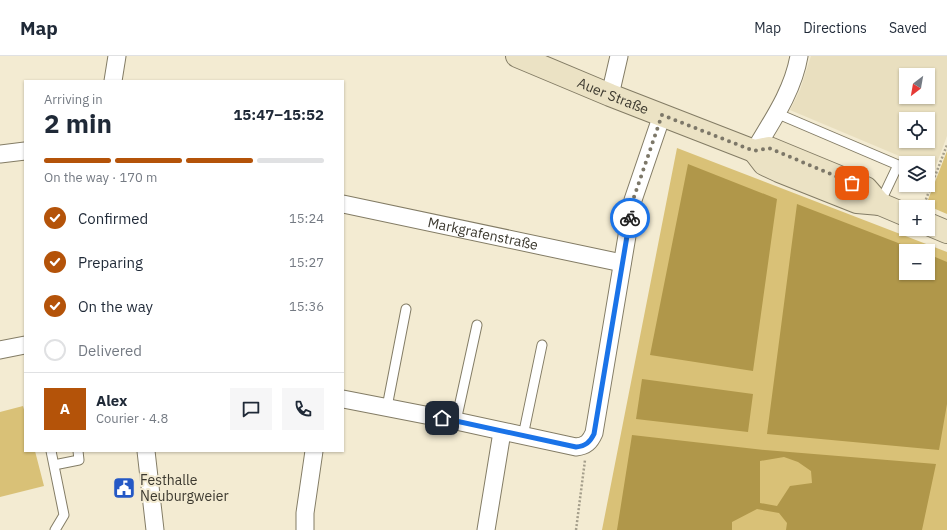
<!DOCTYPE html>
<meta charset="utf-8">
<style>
:root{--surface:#fff;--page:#f6f6f7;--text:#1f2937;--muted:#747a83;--line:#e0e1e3;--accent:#b45309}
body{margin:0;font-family:"IBM Plex Sans",sans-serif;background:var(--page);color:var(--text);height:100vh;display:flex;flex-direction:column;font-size:15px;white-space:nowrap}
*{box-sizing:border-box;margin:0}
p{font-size:13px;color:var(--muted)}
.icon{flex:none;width:22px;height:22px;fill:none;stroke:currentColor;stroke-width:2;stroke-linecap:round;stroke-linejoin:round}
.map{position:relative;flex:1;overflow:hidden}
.panel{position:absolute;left:24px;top:24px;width:320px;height:372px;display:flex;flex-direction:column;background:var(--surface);border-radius:0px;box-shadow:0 1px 3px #0004}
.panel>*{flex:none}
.needle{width:26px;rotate:211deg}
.buttons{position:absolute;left:899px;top:12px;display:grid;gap:8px}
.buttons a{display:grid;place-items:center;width:36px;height:36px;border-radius:0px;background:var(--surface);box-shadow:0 1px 3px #0004;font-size:20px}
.pin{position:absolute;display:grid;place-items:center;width:34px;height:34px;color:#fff;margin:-17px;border-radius:8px;box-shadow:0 2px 6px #0006}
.courier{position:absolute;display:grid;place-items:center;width:40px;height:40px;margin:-20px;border:3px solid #1a73e8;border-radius:50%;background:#fff;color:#222;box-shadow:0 1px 5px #0007}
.summary em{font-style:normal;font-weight:800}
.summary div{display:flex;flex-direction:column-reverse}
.summary{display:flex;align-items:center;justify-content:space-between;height:68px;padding:0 20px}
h1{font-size:26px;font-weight:800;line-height:30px}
.bar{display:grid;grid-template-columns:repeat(4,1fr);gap:6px 4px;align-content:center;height:48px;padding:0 20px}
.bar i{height:5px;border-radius:3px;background:var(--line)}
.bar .current{background:var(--accent)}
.bar p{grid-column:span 4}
.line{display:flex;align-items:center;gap:10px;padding:0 20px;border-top:1px solid var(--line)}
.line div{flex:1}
.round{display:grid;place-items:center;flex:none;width:42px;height:42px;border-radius:0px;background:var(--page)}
ol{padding:0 20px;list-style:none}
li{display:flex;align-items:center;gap:12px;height:44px}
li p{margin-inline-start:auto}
li .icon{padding:4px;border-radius:50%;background:var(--accent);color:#fff;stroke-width:4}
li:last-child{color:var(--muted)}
li i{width:22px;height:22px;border:2px solid var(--line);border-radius:50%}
header{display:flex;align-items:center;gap:24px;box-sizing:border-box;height:56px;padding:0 20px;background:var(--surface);border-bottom:1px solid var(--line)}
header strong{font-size:19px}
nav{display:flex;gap:22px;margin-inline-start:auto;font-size:14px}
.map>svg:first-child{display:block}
</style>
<header>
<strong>Map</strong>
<nav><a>Map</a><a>Directions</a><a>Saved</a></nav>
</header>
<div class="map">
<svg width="947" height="474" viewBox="0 0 947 474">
<rect width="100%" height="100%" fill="#f3ebd2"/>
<path fill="#e9dfbf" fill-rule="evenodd" d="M811 0H947V80L934 115 928 112V107H916L790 54 800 34ZM906 19H928V41H906ZM906 63H928V85H906Z"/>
<path fill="#d9c177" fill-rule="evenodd" d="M677 92 947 196V474H602ZM906 195H928V217H906Z
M947 95V158L926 149Z
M23 350 25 357V395H35L44 430 0 441V356Z"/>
<path fill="#b0974a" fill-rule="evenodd" d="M688 108 777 143 753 315 650 299Z
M797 148 919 195H906V217H928V198L947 206V348L939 394 767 378Z
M642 323 753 338 748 376 636 363Z
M632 379 765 394 936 408 922 474H786L787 467 779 457 757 453 732 466V474H617ZM784 401 798 406 811 415 812 427 790 430 777 450 760 447V405Z"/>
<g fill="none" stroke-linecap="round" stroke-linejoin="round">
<g stroke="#837c65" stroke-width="11">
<path id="lane" d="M776 57 898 109 880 147
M387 351 406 253
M456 365 477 269
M523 380 542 289
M51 395 64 459 55 474
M54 409 79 404 78 395"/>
</g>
<g stroke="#837c65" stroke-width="19">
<g id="street">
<path d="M113 25 117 0"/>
<path d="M610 39 619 0"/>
<path d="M754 95C772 65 793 35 799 0"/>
<path d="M0 98 25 95"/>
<path id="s1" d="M343 148 622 207"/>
<path d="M0 294 25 289"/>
<path d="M343 343 456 365 576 391C586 390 590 386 594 377L633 144 662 59"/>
<path d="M146 395 155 474"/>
<path d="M305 474V457L314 395"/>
<path d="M486 474 502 376"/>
</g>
</g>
<g stroke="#837c65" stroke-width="24">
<g id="secondary">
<path id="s2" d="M517 0 610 39 754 95 769 92 866 132 880 148"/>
<path d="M754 95 764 108 779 115 857 146 880 148 906 159"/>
<path d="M928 168 947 176"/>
</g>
</g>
<path stroke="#a49e8b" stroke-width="2.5" stroke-dasharray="2 2" stroke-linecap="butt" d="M923 151 947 89
M576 474 585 404"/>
<use href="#lane" stroke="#fff" stroke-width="9"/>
<use href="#street" stroke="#fff" stroke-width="17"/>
<use href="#secondary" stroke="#ebe2c4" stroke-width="22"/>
</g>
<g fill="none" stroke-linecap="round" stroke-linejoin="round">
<path stroke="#7c7768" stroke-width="4" stroke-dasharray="0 7.2" d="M630 162 633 144 662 59 754 95 769 92 852 127"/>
<path stroke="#1a73e8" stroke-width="5" d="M442 362 576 391C586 390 590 386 594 378L630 162"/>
</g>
<defs>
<g id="civic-square" transform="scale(1.15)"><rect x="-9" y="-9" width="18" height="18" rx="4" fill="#2458c5" stroke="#f3ebd2"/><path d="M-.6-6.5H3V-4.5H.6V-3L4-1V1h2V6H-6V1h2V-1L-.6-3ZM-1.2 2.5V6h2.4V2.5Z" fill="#fff"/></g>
</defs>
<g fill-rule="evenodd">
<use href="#civic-square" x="124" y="432"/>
</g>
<g text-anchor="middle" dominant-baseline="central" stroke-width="4" stroke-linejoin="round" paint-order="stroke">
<g font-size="14" fill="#3c392f" stroke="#f3ebd2">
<text stroke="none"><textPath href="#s2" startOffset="104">Auer Straße</textPath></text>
<text stroke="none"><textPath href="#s1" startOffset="143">Markgrafenstraße</textPath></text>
</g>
<g font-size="14" fill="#3c392f" stroke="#f3ebd2" text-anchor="start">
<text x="140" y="424">Festhalle<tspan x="140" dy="16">Neuburgweier</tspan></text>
</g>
</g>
</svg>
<div class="buttons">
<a><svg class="needle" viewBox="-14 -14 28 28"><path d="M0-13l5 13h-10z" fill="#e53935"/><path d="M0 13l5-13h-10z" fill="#747a83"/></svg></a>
<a><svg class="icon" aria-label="locate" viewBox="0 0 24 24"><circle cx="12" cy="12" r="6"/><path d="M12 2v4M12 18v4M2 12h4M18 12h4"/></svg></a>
<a><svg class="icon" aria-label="layers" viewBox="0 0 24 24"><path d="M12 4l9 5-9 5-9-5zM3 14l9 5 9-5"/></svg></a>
<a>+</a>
<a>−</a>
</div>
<div class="pin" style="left:852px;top:127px;background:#ea580c"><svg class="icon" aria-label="bag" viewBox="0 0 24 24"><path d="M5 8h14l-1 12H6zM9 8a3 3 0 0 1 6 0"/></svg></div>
<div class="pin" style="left:442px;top:362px;background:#1f2937"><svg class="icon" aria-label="home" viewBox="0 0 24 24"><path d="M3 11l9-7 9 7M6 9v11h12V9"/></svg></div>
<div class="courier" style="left:630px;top:162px"><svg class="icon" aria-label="bike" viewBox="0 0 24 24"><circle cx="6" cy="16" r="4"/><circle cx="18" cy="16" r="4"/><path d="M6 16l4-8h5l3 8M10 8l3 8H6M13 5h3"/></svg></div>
<section class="panel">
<div class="summary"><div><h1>2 min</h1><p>Arriving in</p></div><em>15:47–15:52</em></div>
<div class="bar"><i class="current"></i><i class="current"></i><i class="current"></i><i></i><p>On the way · 170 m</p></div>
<ol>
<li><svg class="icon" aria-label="check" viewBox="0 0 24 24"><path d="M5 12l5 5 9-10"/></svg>Confirmed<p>15:24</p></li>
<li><svg class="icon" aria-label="check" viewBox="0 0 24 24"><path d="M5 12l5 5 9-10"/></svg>Preparing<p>15:27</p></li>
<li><svg class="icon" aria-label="check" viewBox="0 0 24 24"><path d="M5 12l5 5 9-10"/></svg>On the way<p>15:36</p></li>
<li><i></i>Delivered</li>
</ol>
<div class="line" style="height:72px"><b class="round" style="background:var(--accent);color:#fff">A</b><div><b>Alex</b><p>Courier · 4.8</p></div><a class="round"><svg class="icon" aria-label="chat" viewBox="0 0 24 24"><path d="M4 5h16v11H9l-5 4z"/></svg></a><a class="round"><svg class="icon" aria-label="phone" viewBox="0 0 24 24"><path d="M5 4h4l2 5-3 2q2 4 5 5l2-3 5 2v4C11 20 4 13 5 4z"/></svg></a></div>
</section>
</div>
